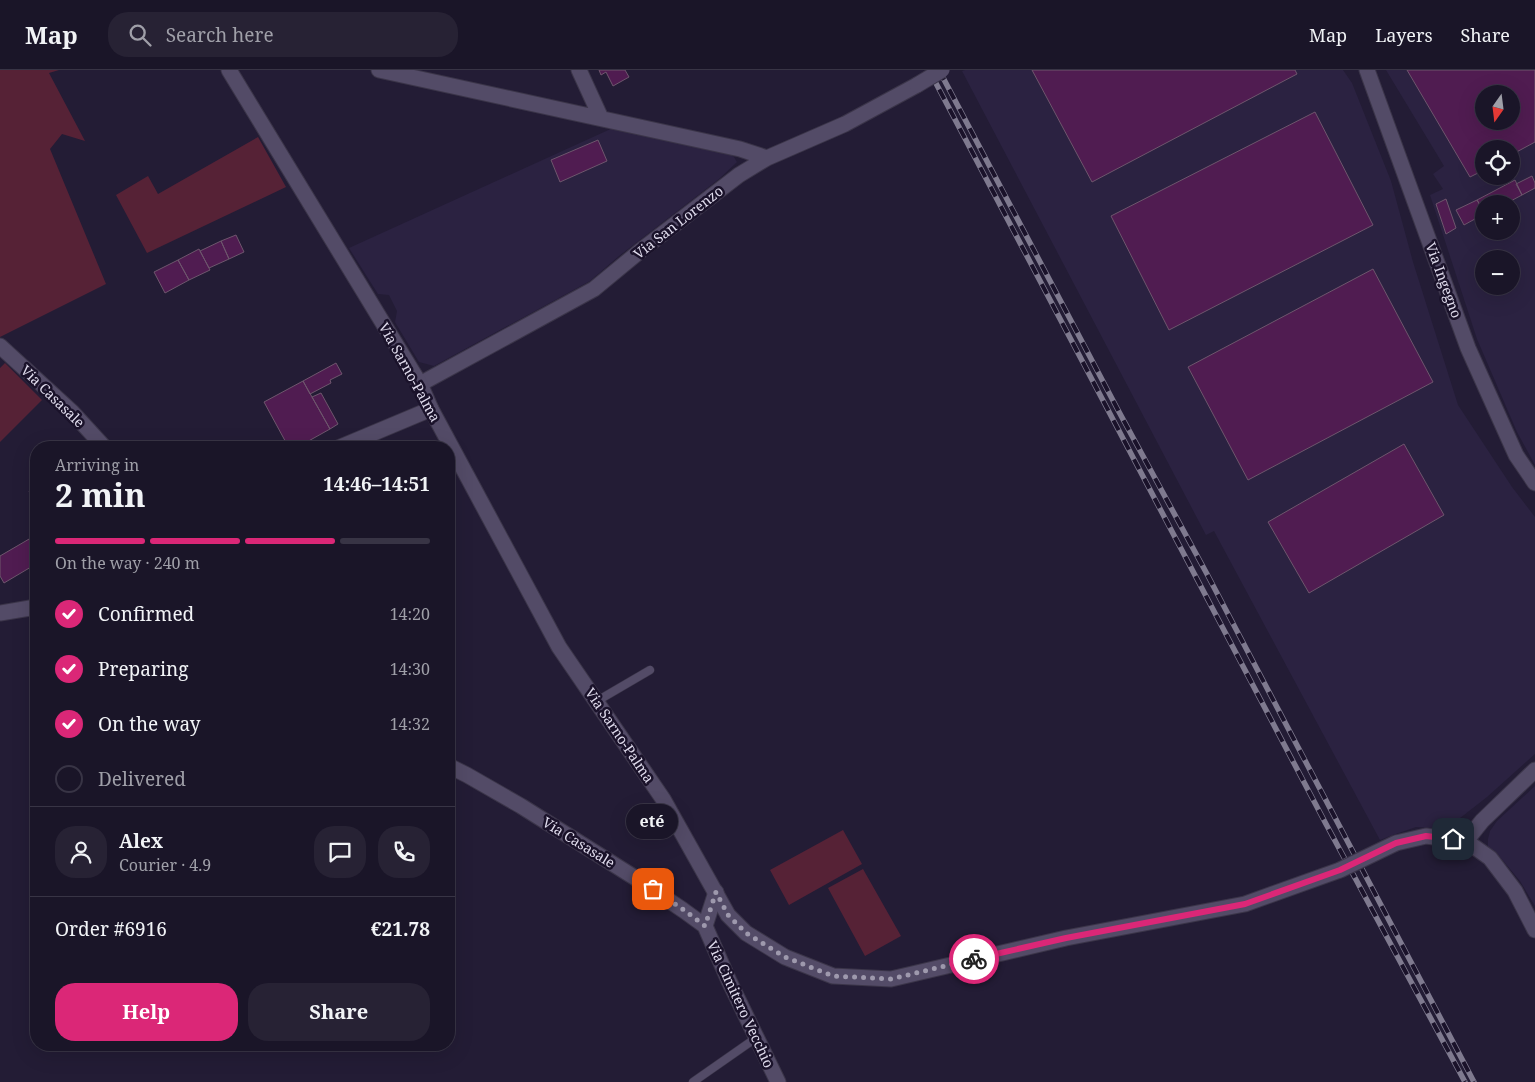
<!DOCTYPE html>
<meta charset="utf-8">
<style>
:root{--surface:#1a1528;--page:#272234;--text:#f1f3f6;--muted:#9f9fa8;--line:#383445;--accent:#db2777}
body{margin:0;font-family:"Noto Serif",serif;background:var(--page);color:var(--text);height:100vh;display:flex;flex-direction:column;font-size:19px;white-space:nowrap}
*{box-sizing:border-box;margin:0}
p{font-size:16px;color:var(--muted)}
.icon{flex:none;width:28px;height:28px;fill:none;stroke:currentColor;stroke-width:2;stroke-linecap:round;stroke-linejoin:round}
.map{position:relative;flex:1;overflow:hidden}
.side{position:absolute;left:30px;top:371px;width:425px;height:610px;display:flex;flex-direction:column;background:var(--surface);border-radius:20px;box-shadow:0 5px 20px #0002,0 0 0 1px var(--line)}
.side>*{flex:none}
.needle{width:32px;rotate:194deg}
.controls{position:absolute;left:1475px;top:15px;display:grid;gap:10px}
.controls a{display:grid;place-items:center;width:45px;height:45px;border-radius:50%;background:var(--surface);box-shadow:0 5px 20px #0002,0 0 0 1px var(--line);font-size:25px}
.pin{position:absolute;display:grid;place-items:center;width:42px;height:42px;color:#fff;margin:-21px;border-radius:10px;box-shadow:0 2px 8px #0006}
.courier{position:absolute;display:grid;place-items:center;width:50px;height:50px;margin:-25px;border:4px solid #db2777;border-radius:50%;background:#fff;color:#222;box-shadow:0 1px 6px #0007}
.bubble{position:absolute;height:35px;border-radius:18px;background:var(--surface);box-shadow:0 5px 20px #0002,0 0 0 1px var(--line);font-size:16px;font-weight:700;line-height:35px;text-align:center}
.summary em{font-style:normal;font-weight:700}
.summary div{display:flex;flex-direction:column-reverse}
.summary{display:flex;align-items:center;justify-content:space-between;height:85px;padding:0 25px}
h1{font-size:32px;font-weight:700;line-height:38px}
.bar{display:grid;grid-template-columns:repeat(4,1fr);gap:8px 5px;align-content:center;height:60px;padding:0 25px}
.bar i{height:6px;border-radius:4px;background:var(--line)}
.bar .selected{background:var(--accent)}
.bar p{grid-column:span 4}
.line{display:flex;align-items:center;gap:12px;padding:0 25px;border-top:1px solid var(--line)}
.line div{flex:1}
.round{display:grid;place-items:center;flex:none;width:52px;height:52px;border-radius:20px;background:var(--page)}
ol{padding:0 25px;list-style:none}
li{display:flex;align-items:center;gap:15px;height:55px}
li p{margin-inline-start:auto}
li .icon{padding:5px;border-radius:50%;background:var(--accent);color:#fff;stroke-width:4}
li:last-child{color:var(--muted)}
li i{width:28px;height:28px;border:2px solid var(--line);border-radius:50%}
.cta{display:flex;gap:10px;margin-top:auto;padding:10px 25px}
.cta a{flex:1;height:58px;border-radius:20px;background:var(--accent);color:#fff;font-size:20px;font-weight:700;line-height:58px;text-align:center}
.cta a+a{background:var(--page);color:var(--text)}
header{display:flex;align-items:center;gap:30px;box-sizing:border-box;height:70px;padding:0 25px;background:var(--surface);border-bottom:1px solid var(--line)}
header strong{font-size:24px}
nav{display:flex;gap:28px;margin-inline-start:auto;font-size:18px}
.search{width:350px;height:45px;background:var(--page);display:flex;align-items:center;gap:12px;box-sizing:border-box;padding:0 18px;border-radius:20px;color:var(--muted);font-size:19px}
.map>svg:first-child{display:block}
</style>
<header>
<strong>Map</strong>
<div class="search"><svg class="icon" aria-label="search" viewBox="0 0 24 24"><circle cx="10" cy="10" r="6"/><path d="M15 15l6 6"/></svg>Search here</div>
<nav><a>Map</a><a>Layers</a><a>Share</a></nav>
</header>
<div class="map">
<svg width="1535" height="1012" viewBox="0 0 1535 1012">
<rect width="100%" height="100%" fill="#231c35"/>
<path fill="#2b2241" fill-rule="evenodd" d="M965 0H1343L1352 13 1391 111 1413 192 1458 335 1512 417 1535 447V684L1487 727 1446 759 1416 757 1393 765 1380 770 1214 461 1206 465 962 1Z
M1386 0H1535V395L1517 362 1477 269 1430 125 1443 119 1433 104 1444 96ZM1484 24H1511V51H1484ZM1484 79H1511V106H1484ZM1484 134H1511V161H1484ZM1484 189H1511V216H1484Z
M615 57 732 84 737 92 719 109 619 186 590 211 434 296 419 292 395 252 397 241 389 225 378 224 349 178Z
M1535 716V836L1520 811 1495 781 1488 777V769L1490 761 1497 751Z"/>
<path fill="#562236" d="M0 0H59L49 3 85 71 62 64 50 79 106 214 0 267Z
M258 67 286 117 147 183 116 125 148 106 158 124Z
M5 293 42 330 0 372V298Z
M843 760 862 794 789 835 770 800Z
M863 799 901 866 865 886 828 818Z"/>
<path fill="#501c51" stroke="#6e566d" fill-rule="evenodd" d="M599 0H625L629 7 613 16 606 2 601 5Z
M1032 0H1295L1297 4 1092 112Z
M1407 0H1535V72L1511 85V79H1484V100L1470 107ZM1484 24H1511V51H1484Z
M1315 42 1373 155 1169 260 1111 146Z
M598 70 607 91 560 112 551 90Z
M1532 106 1535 113V118L1522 125 1516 114Z
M1515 110 1522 125 1505 134H1484V142L1477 130Z
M1446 129 1456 158 1446 164 1436 134Z
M1477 130 1484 142V144L1464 155 1456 140Z
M236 165 244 182 229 189 221 171Z
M221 171 229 189 209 198 200 181Z
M199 179 210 200 189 210 178 190Z
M178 190 189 210 165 223 154 202Z
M1373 199 1433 312 1248 410 1188 297Z
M336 293 342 304 330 310 331 313 310 324 303 311Z
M303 311 330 359 296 378H289L264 332Z
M321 323 338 354 330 359 312 327Z
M1404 374 1444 445 1309 523 1268 452Z
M36 416V433L29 421Z
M36 465V494L4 513 0 506V486Z"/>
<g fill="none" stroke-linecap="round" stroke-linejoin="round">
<g stroke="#3b3549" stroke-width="9">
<path id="lane" d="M597 631 650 600
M693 1012 756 968"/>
</g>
<g stroke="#3b3549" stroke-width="17">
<path id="street" d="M379 0 740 79 767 88
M579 0 601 48
M1367 0 1468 278 1516 385 1535 413
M0 276 72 342 105 378
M420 314 594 219 640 181 739 105 767 88 845 54 917 15
M338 378 431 339
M0 543 36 537
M449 696 467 705 521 736 637 809 683 840 705 856 729 911 778 1012
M1466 771 1482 751 1535 700
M705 856 716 822"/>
</g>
<g stroke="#3b3549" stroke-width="17">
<path id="secondary" d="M229 0 420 314 431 339 559 577 663 729 728 845 746 863 785 887 833 906 891 909 1066 868 1245 834 1340 800
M1396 773 1426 766 1466 771 1490 788 1515 821 1535 860"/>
</g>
<use href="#lane" stroke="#534b67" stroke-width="8"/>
<use href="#street" stroke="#534b67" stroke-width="15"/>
<use href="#secondary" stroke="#534b67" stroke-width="15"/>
<g stroke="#7f7a8f" stroke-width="5.5">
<path id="rail" d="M929 0 1326 754 1465 1012
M939 0 1118 340 1207 504 1474 1012"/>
</g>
<use href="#rail" stroke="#1a122a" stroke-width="4" stroke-dasharray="11" stroke-linecap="butt"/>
<g stroke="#3b3549" stroke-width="17" stroke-linecap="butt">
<path id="street-bridge" d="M917 15 942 0"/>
</g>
<g stroke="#3b3549" stroke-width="17" stroke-linecap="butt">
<path id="secondary-bridge" d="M1340 800 1396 773"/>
</g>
<use href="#street-bridge" stroke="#534b67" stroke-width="15"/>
<use href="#secondary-bridge" stroke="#534b67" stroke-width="15"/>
</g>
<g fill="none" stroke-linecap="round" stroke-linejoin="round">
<path stroke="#9e99ad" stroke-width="5" stroke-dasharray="0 9" d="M653 819 684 840 705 856 716 822 728 845 746 863 785 887 833 906 891 909 974 889"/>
<path stroke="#db2777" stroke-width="6" d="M974 889 1066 868 1245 834 1340 800 1396 773 1426 766 1453 769"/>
</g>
<g text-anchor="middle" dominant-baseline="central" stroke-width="5" stroke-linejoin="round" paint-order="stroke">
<g font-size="14" fill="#e0dced" stroke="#1a122a">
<text transform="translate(678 152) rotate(-38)">Via San Lorenzo</text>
<text transform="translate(1444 210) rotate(70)">Via Ingegno</text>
<text transform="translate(410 302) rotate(61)">Via Sarno-Palma</text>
<text transform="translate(53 326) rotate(44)">Via Casasale</text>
<text transform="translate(620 665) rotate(56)">Via Sarno-Palma</text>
<text transform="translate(579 772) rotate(32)">Via Casasale</text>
<text transform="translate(741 934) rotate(65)">Via Cimitero Vecchio</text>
</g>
</g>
</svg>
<div class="controls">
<a><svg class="needle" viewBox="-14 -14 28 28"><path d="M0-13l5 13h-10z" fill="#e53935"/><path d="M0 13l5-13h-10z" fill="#9f9fa8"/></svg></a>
<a><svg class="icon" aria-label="locate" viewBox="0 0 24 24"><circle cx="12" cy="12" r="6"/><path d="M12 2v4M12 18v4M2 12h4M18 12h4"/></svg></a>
<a>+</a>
<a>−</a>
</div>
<div class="pin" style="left:653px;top:819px;background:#ea580c"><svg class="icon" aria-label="bag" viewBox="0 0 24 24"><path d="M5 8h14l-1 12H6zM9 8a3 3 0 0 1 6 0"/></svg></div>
<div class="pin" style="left:1453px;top:769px;background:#1f2937"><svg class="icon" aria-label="home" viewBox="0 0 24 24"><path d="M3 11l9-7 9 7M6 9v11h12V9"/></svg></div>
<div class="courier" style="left:974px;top:889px"><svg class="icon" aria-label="bike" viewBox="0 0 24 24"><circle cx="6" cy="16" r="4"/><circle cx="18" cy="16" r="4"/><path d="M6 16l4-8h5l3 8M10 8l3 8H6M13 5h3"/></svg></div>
<div class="bubble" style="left:626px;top:734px;width:52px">eté</div>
<section class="side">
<div class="summary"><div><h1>2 min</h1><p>Arriving in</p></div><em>14:46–14:51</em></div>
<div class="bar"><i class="selected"></i><i class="selected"></i><i class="selected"></i><i></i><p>On the way · 240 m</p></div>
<ol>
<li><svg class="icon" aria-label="check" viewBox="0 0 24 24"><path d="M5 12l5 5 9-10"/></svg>Confirmed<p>14:20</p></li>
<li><svg class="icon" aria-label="check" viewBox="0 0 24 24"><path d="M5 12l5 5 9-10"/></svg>Preparing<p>14:30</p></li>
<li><svg class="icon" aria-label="check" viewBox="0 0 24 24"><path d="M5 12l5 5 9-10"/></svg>On the way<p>14:32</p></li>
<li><i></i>Delivered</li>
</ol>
<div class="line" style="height:90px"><a class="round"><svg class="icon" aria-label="person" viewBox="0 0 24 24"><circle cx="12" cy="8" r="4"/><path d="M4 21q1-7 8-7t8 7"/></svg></a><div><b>Alex</b><p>Courier · 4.9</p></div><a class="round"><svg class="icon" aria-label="chat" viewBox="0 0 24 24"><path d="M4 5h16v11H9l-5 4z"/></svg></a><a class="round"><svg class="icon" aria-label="phone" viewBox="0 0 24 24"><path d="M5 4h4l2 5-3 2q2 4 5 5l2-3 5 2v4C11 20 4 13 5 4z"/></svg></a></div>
<div class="line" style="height:65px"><div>Order #6916</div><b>€21.78</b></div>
<div class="cta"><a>Help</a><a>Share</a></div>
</section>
</div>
